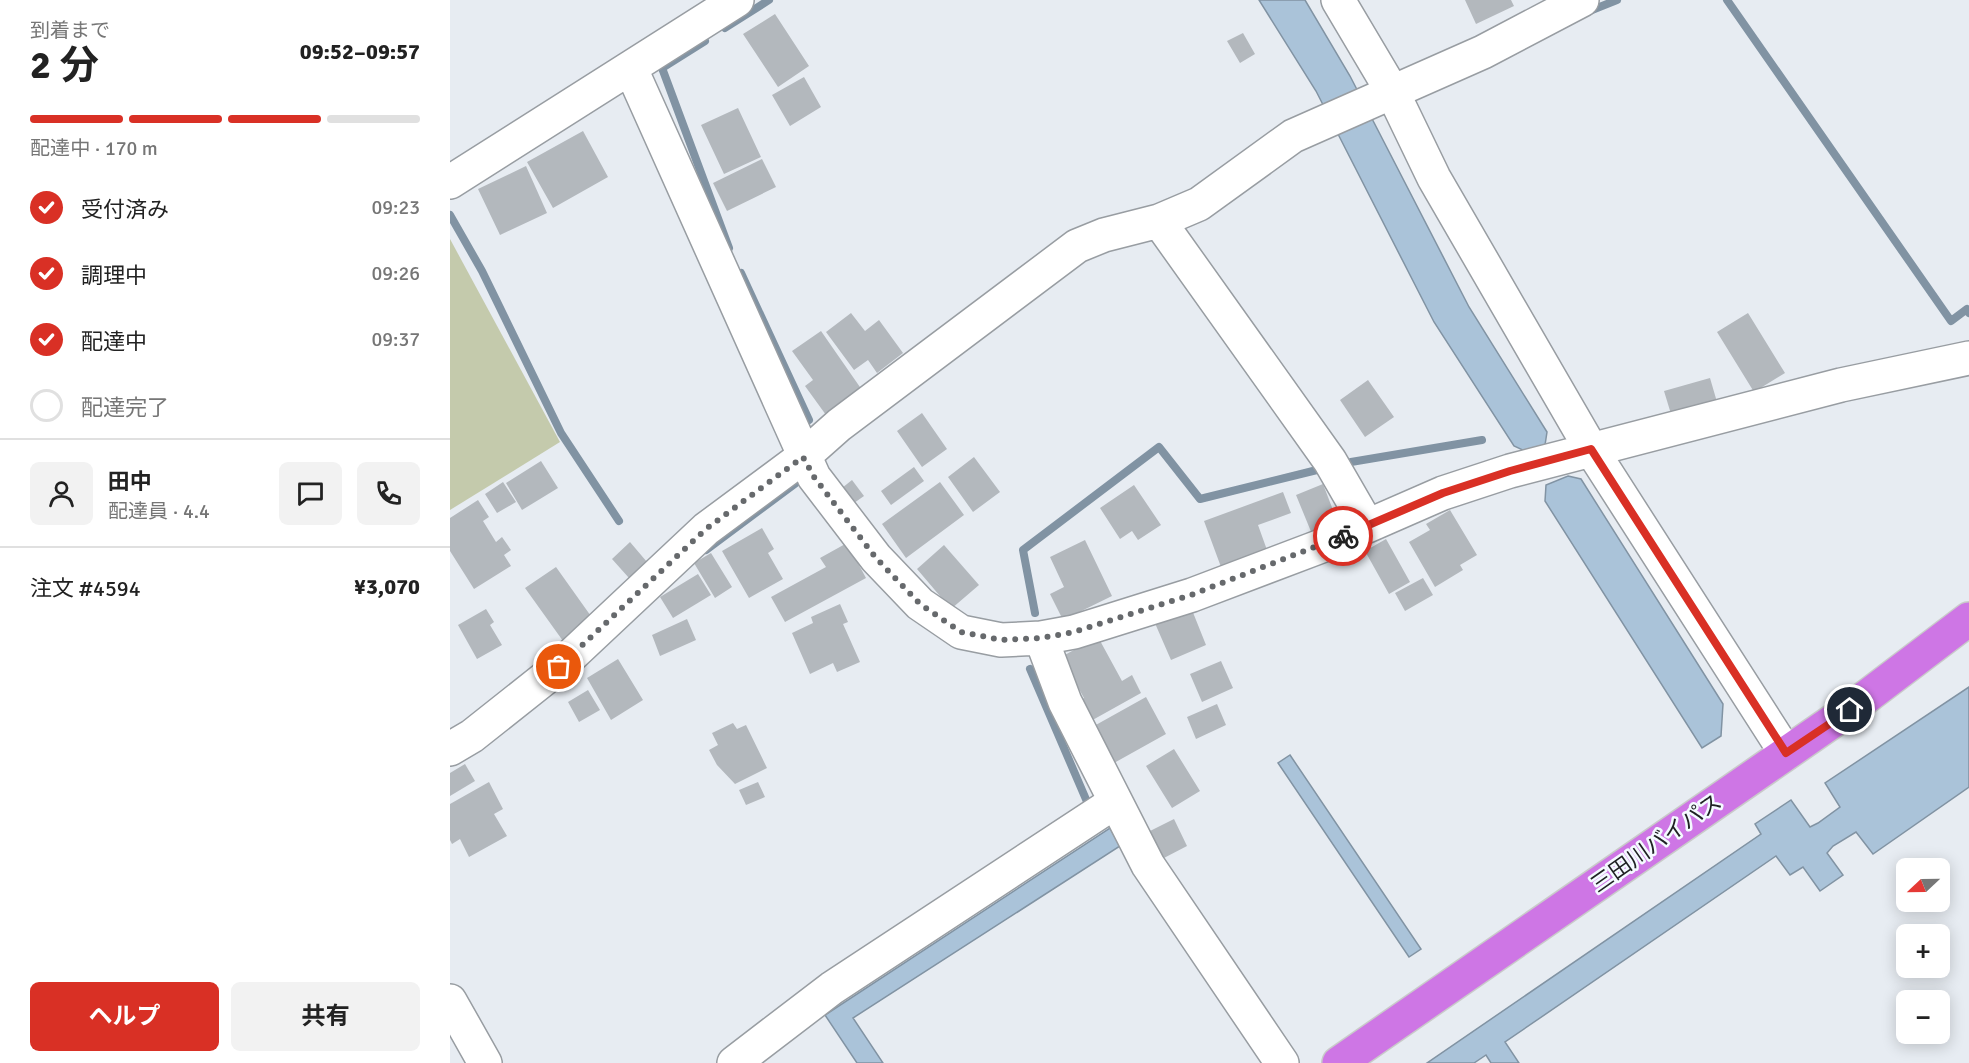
<!DOCTYPE html>
<html lang="ja">
<meta charset="utf-8">
<style>
:root{--surface:#fff;--page:#f2f2f2;--text:#222;--muted:#767676;--line:#e0e0e0;--accent:#d93025}
body{margin:0;font-family:Signika,"Noto Sans JP",sans-serif;background:var(--page);color:var(--text);height:100vh;display:flex;flex-direction:column;font-size:22px;white-space:nowrap}
*{box-sizing:border-box;margin:0}
p{font-size:20px;color:var(--muted)}
.icon{flex:none;width:33px;height:33px;fill:none;stroke:currentColor;stroke-width:2;stroke-linecap:round;stroke-linejoin:round}
.map{position:relative;flex:1;overflow:hidden}
.panel{display:flex;flex-direction:column;background:var(--surface);width:450px}
.panel>*{flex:none}
.needle{width:39px;rotate:248deg}
.buttons{position:absolute;left:1446px;top:858px;display:grid;gap:12px}
.buttons a{display:grid;place-items:center;width:54px;height:54px;border-radius:9px;background:var(--surface);box-shadow:0 3px 15px #0003;font-size:30px}
.pin{position:absolute;display:grid;place-items:center;width:51px;height:51px;color:#fff;margin:-26px;border:3px solid #fff;border-radius:50%;box-shadow:0 2px 6px #0007}
.courier{position:absolute;display:grid;place-items:center;width:60px;height:60px;margin:-30px;border:4px solid #d93025;border-radius:50%;background:#fff;color:#222;box-shadow:0 2px 8px #0007}
.overview em{font-style:normal;font-weight:700}
.overview div{display:flex;flex-direction:column-reverse}
.overview{display:flex;align-items:center;justify-content:space-between;height:102px;padding:0 30px}
h1{font-size:39px;font-weight:700;line-height:45px}
.bar{display:grid;grid-template-columns:repeat(4,1fr);gap:9px 6px;align-content:center;height:72px;padding:0 30px}
.bar i{height:8px;border-radius:4px;background:var(--line)}
.bar .selected{background:var(--accent)}
.bar p{grid-column:span 4}
.line{display:flex;align-items:center;gap:15px;padding:0 30px;border-top:2px solid var(--line)}
.line div{flex:1}
.round{display:grid;place-items:center;flex:none;width:63px;height:63px;border-radius:9px;background:var(--page)}
ol{padding:0 30px;list-style:none}
li{display:flex;align-items:center;gap:18px;height:66px}
li p{margin-inline-start:auto}
li .icon{padding:6px;border-radius:50%;background:var(--accent);color:#fff;stroke-width:4}
li:last-child{color:var(--muted)}
li i{width:33px;height:33px;border:3px solid var(--line);border-radius:50%}
.primary-button{display:flex;gap:12px;margin-top:auto;padding:12px 30px}
.primary-button a{flex:1;height:69px;border-radius:9px;background:var(--accent);color:#fff;font-size:24px;font-weight:700;line-height:69px;text-align:center}
.primary-button a+a{background:var(--page);color:var(--text)}
main{display:flex;flex:1;min-height:0}
.map>svg:first-child{display:block}
</style>
<main>
<section class="panel">
<div class="overview"><div><h1>2 分</h1><p>到着まで</p></div><em>09:52–09:57</em></div>
<div class="bar"><i class="selected"></i><i class="selected"></i><i class="selected"></i><i></i><p>配達中 · 170 m</p></div>
<ol>
<li><svg class="icon" aria-label="check" viewBox="0 0 24 24"><path d="M5 12l5 5 9-10"/></svg>受付済み<p>09:23</p></li>
<li><svg class="icon" aria-label="check" viewBox="0 0 24 24"><path d="M5 12l5 5 9-10"/></svg>調理中<p>09:26</p></li>
<li><svg class="icon" aria-label="check" viewBox="0 0 24 24"><path d="M5 12l5 5 9-10"/></svg>配達中<p>09:37</p></li>
<li><i></i>配達完了</li>
</ol>
<div class="line" style="height:108px"><a class="round"><svg class="icon" aria-label="person" viewBox="0 0 24 24"><circle cx="12" cy="8" r="4"/><path d="M4 21q1-7 8-7t8 7"/></svg></a><div><b>田中</b><p>配達員 · 4.4</p></div><a class="round"><svg class="icon" aria-label="chat" viewBox="0 0 24 24"><path d="M4 5h16v11H9l-5 4z"/></svg></a><a class="round"><svg class="icon" aria-label="phone" viewBox="0 0 24 24"><path d="M5 4h4l2 5-3 2q2 4 5 5l2-3 5 2v4C11 20 4 13 5 4z"/></svg></a></div>
<div class="line" style="height:78px"><div>注文 #4594</div><b>¥3,070</b></div>
<div class="primary-button"><a>ヘルプ</a><a>共有</a></div>
</section>
<div class="map">
<svg width="1519" height="1063" viewBox="0 0 1519 1063">
<rect width="100%" height="100%" fill="#e7ecf2"/>
<path fill="#c4caac" d="M0 239 110 442 0 510Z"/>
<path fill="#aac3d9" stroke="#8193a3" stroke-width="1.5" d="M809 0H855L900 76 1019 307 1097 432 1095 445 1077 452 1064 446 984 322 866 91Z
M1118 476 1131 479 1273 704 1271 736 1252 748 1095 501 1096 485Z
M1519 687V787L1423 854 1406 832 1383 846 1377 853 1393 875 1370 891 1353 867 1340 875 1326 856 1055 1042 1069 1063H1041L1036 1055 1024 1063H977L1311 834 1305 824 1341 800 1360 827 1368 823 1390 807 1375 783Z
M840 755 971 949 959 957 828 763Z
M660 828 670 846 403 1018 433 1063H407L375 1015Z"/>
<g fill="none" stroke-linecap="round" stroke-linejoin="round">
<path stroke="#8193a3" stroke-width="8" d="M1277 0 1501 321 1517 309 1519 313
M1137 12 1167 0
M275 28 319 0
M255 41 212 68 279 248
M0 215 32 271 111 433 169 521
M291 273 359 420
M901 462 1032 440
M256 550 350 480
M585 613 573 550 709 447 750 499 871 469
M580 669 638 804"/>
</g>
<path fill="#b3b8bd" d="M1015 0H1061L1064 6 1026 24Z
M325 14 359 66 328 87 293 34Z
M793 33 805 54 790 63 777 41Z
M354 77 371 107 340 126 322 95Z
M288 108 311 157 274 174 251 125Z
M133 131 158 177 103 208 77 162Z
M312 159 326 187 277 211 263 183Z
M76 166 97 213 50 235 28 189Z
M401 313 415 331 429 320 453 353 427 373 418 360 404 370 376 332Z
M1298 313 1335 373 1304 392 1267 332Z
M371 331 412 390 376 415 355 386 363 380 342 351Z
M1260 378 1267 402 1221 414 1214 391Z
M918 380 944 417 915 437 890 400Z
M472 413 497 449 472 467 447 431Z
M524 457 550 492 523 512 498 477Z
M91 461 108 488 72 510 56 483Z
M464 467 474 481 441 505 431 491Z
M402 480 414 496 404 503 392 488Z
M53 482 66 502 47 513 35 494Z
M490 482 514 515 456 558 432 524Z
M873 484 888 523 862 534 846 495Z
M684 485 711 525 688 540 682 531 670 539 650 508Z
M833 492 841 513 808 525 817 550 771 567 754 521Z
M28 500 39 517 33 521 46 542 52 537 61 550 54 555 61 566 24 589 0 551V518Z
M1000 510 1027 555 1010 565 1013 570 985 587 959 542 980 530 976 524Z
M312 528 324 549 318 553 333 579 299 598 272 551Z
M936 539 960 582 939 594 915 551Z
M635 540 662 596 613 620 600 594 614 587 600 557Z
M180 542 197 562 179 578 162 559Z
M397 543 416 578 335 622 321 597 376 567 370 558Z
M494 545 529 585 501 609 467 569Z
M261 553 282 587 265 598 244 563Z
M106 567 143 619 113 641 75 588Z
M248 574 261 595 223 618 210 597Z
M973 578 983 595 955 611 945 593Z
M390 604 398 622 393 624 410 662 387 672 383 663 360 674 342 633 363 623 361 617Z
M740 605 756 645 721 660 704 621Z
M36 609 44 622 40 625 52 645 27 659 8 625Z
M237 619 246 640 210 656 202 635Z
M648 637 672 681 682 675 691 693 639 722 628 702 634 698 611 657Z
M168 659 193 700 161 720 137 678Z
M771 661 783 688 752 702 740 674Z
M138 690 150 710 129 722 118 702Z
M696 697 716 734 664 763 644 726Z
M767 704 776 725 746 739 737 717Z
M283 723 287 729 296 725 317 768 285 784 267 765 259 750 268 745 262 733Z
M724 749 750 791 722 808 696 766Z
M15 764 25 781 0 796V773Z
M39 782 53 809 44 814 57 836 19 857 10 839 2 844 0 840V804Z
M308 782 315 797 296 805 289 790Z
M724 819 737 846 712 859 698 832Z"/>
<g fill="none" stroke-linecap="round" stroke-linejoin="round">
<g stroke="#989da2" stroke-width="36">
<path id="minor" d="M888 0 942 91 984 178 1141 449 1336 753
M181 69 364 477 426 558 470 604 511 632 551 640 591 638 624 632 742 595 874 545 993 493 1060 471 1391 385 1519 358
M0 182 287 0
M709 221 880 461 917 525
M591 638 615 702 698 865 832 1063
M0 749 22 736 109 667 256 529 353 457 389 425 627 246 654 235 709 221 749 204 843 136 1033 52 1132 0
M0 1001 35 1063
M284 1063 382 988 665 802"/>
</g>
<g stroke="#c9caca" stroke-width="36">
<path id="highway" d="M889 1063 1399 710 1519 619"/>
</g>
<use href="#minor" stroke="#fff" stroke-width="33"/>
<use href="#highway" stroke="#ce76e5" stroke-width="33"/>
</g>
<g fill="none" stroke-linecap="round" stroke-linejoin="round">
<path stroke="#66696c" stroke-width="6" stroke-dasharray="0 10.8" d="M109 667 256 529 353 457 364 477 426 558 470 604 511 632 552 640 591 638 624 632 741 595 893 536"/>
<path stroke="#d93025" stroke-width="8" d="M893 536 993 493 1060 471 1141 449 1336 753 1400 710"/>
</g>
<g text-anchor="middle" dominant-baseline="central" stroke-width="5" stroke-linejoin="round" paint-order="stroke">
<g font-size="22" fill="#202224" stroke="#f4faff">
<text transform="translate(1206 843) rotate(-35)">三田川バイパス</text>
</g>
</g>
</svg>
<div class="buttons">
<a><svg class="needle" viewBox="-14 -14 28 28"><path d="M0-13l5 13h-10z" fill="#e53935"/><path d="M0 13l5-13h-10z" fill="#767676"/></svg></a>
<a>+</a>
<a>−</a>
</div>
<div class="pin" style="left:109px;top:667px;background:#ea580c"><svg class="icon" aria-label="bag" viewBox="0 0 24 24"><path d="M5 8h14l-1 12H6zM9 8a3 3 0 0 1 6 0"/></svg></div>
<div class="pin" style="left:1400px;top:710px;background:#1f2937"><svg class="icon" aria-label="home" viewBox="0 0 24 24"><path d="M3 11l9-7 9 7M6 9v11h12V9"/></svg></div>
<div class="courier" style="left:893px;top:536px"><svg class="icon" aria-label="bike" viewBox="0 0 24 24"><circle cx="6" cy="16" r="4"/><circle cx="18" cy="16" r="4"/><path d="M6 16l4-8h5l3 8M10 8l3 8H6M13 5h3"/></svg></div>
</div>
</main>
